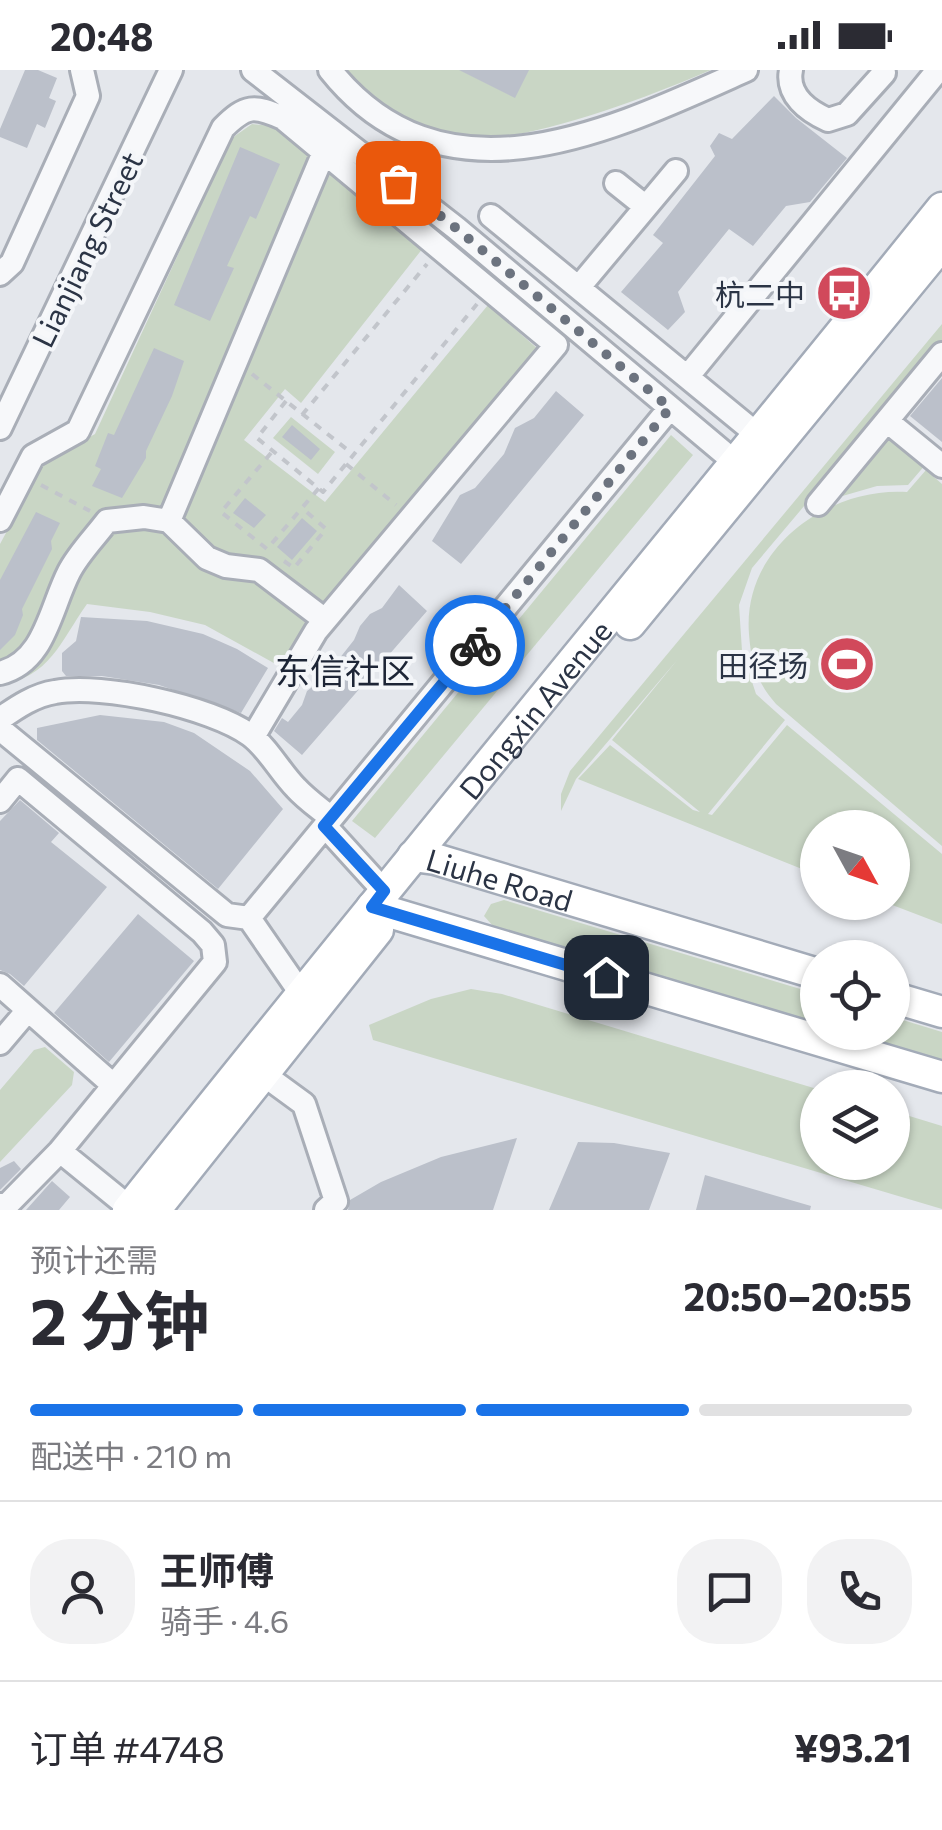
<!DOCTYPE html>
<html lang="zh">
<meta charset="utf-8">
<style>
:root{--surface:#fff;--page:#f2f2f3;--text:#2b2b33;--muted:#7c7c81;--line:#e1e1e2;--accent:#1a73e8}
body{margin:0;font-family:Commissioner,"Noto Sans SC",sans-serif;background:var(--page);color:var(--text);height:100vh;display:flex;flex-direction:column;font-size:38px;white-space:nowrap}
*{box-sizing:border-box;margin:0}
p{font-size:32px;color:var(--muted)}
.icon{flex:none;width:55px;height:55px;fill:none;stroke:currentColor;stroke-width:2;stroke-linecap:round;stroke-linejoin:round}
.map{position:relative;height:1140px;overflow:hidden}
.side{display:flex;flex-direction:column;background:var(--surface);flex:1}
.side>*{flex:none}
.needle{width:65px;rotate:130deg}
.buttons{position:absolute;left:800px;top:740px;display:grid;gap:20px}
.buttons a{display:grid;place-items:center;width:110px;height:110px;border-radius:50%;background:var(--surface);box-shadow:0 2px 8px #0004;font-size:50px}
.pin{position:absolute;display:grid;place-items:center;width:85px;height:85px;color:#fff;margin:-42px;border-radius:20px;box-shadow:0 5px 15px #0006}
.courier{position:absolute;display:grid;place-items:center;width:100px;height:100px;margin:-50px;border:8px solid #1a73e8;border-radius:50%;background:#fff;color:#222;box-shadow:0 2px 12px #0007}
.headline em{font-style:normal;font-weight:700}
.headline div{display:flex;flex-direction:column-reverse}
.headline{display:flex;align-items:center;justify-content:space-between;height:170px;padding:0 30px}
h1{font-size:65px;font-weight:700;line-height:75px}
.bar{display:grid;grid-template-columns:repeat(4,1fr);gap:15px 10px;align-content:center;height:120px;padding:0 30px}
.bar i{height:12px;border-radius:8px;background:var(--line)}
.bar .selected{background:var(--accent)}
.bar p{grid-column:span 4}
.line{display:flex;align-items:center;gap:25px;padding:0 30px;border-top:2px solid var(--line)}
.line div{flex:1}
.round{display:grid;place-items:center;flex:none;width:105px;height:105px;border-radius:40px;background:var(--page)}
.status{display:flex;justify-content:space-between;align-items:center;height:70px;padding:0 50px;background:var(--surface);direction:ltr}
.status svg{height:28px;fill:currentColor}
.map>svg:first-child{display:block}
</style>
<div class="status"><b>20:48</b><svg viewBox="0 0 49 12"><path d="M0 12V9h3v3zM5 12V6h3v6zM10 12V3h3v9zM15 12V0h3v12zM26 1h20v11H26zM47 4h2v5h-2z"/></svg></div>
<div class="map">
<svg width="942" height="1140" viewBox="0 0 942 1140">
<rect width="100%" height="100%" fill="#e4e7ec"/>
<path fill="#c9d6c5" d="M342 0H711C651 26 514 79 452 68 409 60 371 31 342 0Z
M252 54 272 56 423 178 301 333 285 319 244 370 325 432 488 235 539 280 305 556 281 597 205 555 150 542 87 534C60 572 50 607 0 615V474L44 393 95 364 232 68Z
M942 254V272L752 498 739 535 742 581 756 624 785 650 708 744 712 745 787 655 942 784V854L887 833 892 832V758H818L817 805 578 709 610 675 693 740 700 742 612 670 678 589 576 709 561 741V724L570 701Z
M291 347 335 382 318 404 273 368Z
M889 362 926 394 908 415 877 416 839 427 835 424Z
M671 365 693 385 375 768 352 751Z
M926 400 942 414V776L776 634C757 613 751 592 749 564 742 478 828 417 907 422Z
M504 830 817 924V953L493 856 484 846 491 834Z
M471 919 502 924 817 1019 818 1092H892L893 1041 942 1056V1139L373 970 369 955 431 929Z
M893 947 942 962V990L851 963 892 962Z
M45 977 74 1002 72 1015 0 1092V1020L34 980Z"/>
<path fill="#bbc0ca" d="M25 0H38L57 8 49 28 56 31 45 58 37 54 27 78 0 67V59Z
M459 0H529L515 28Z
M774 26 796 48 847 88 810 132 786 136 753 176 729 159 678 222 685 242 668 260 621 222 663 173 653 165 715 86 710 76 719 63 732 69Z
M240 77 280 94 256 149 250 146 227 196 234 198 210 251 174 235Z
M154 278 184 291 172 326 146 381V388L122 428 92 416 101 399 95 396 108 363 114 365Z
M942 308V372L910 346Z
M556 321 584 345 461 494 432 471 460 425 475 418 504 384 515 358 534 348Z
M292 355 320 379 311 390 282 367Z
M245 428 266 445 254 458 233 443Z
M36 442 60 453 51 471 52 479 22 539 23 545 15 565 0 580V510Z
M302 448 317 461 292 490 277 477Z
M399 515 427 541 302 685 274 661 282 648 288 652 302 635 307 621 324 608 354 570 360 556 370 544 382 538Z
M81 547 147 551 203 564 237 579 268 598 241 643 159 615 102 606H66L62 601V583L76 571Z
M100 645 164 652 194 663 250 701 283 739 218 819 37 670V658Z
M20 730 59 763 51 772 107 817 24 916 10 904 0 900V751Z
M138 844 194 891 109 992 54 943Z
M517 1068 493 1140H348L350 1130 381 1112 441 1087Z
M578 1072 614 1073 670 1083 649 1140H549Z
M14 1091 21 1099 0 1120V1098Z
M705 1105 811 1136 810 1140H696Z
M52 1111 70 1127 59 1140H26Z"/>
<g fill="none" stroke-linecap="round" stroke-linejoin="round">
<g stroke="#a9aeb7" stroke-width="28">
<path id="minor" d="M253 0 456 158 736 393
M330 0C444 143 612 60 746 0
M791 0C786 25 808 41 828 50L847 44 884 3
M616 113 646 137
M491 146 759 366
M0 204 12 193 88 26 82 0
M579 217 676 101
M688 306 938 0
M887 351 942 396
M0 358 171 0
M818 434 942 284
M0 450 33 386 78 361 223 58C246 35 254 35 283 48L556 275 316 561 253 667
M169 451 324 82
M0 603C45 592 50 539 69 502 78 484 95 467 107 451L144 447 169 451 207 488 226 496 259 500 325 550
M0 649C17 637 35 625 55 622 103 613 211 637 250 665 268 678 280 702 296 718 306 729 319 738 331 748
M0 659 227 845 249 848 300 922
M0 731 18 709 202 862 213 875 215 892 60 1081 7 1135H0
M325 756 384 821
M249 848 670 338
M0 915 112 1014
M0 973 28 940
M263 1004 304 1034 336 1131 326 1140
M60 1081 130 1138"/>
</g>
<g stroke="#a3abb8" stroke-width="35">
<g id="major">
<path d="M630 554 942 174"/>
<path id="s1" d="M413 786 435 789 818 904"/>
<path d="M372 837 942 1007"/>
<path d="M892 927 942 942"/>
<path id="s2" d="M128 1140C396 803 672 473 942 138"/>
<path d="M155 1140 378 860"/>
</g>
</g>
<path stroke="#c2c5cb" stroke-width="4" stroke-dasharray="8 8" stroke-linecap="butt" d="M252 304 354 385
M286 331 257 368 323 422 477 234
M302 345 427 194
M271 383 221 442 267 479 319 418
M346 394 396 435
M41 415 90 441
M284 491 294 498 326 459 302 438"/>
<use href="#minor" stroke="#f7f8fa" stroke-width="22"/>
<use href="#major" stroke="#fff" stroke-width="30"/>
</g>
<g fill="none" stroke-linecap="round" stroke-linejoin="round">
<path stroke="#6c737f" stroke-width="10" stroke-dasharray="0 18" d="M398 113 456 158 670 338 475 575"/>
<path stroke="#1a73e8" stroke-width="12" d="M475 575 324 756 384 821 372 837 606 907"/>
</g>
<defs>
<g id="bus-disc" transform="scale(2.875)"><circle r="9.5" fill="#d1495b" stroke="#f4f6f9"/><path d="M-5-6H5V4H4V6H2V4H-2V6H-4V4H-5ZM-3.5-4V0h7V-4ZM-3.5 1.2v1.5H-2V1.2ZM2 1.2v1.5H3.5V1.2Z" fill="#fff"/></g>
<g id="stadium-disc" transform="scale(2.875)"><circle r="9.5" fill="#d1495b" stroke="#f4f6f9"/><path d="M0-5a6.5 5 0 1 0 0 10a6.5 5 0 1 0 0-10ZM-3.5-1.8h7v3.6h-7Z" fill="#fff"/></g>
</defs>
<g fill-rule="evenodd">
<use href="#bus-disc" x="844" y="223"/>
<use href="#stadium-disc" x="847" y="594"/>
</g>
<g text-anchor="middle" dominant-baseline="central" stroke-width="8" stroke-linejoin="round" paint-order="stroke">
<g font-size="30" fill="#2b3445" stroke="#f4f6f9">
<text transform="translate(86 179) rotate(-64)">Lianjiang Street</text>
<text stroke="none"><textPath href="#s2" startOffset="645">Dongxin Avenue</textPath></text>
<text stroke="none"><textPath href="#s1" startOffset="90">Liuhe Road</textPath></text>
</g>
<g font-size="30" fill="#2b3445" stroke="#f4f6f9" text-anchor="end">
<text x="805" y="223">杭二中</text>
<text x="808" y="594">田径场</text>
</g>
<g font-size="35" fill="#1d2536" stroke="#f4f6f9">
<text x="345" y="599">东信社区</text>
</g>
</g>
</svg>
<div class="buttons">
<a><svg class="needle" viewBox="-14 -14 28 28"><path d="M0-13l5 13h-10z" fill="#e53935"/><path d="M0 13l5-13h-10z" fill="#7c7c81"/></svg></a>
<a><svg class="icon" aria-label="locate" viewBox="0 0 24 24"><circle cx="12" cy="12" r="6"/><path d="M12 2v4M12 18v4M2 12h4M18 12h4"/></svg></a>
<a><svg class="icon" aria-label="layers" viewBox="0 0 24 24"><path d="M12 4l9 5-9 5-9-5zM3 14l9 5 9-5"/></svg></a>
</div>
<div class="pin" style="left:398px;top:113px;background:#ea580c"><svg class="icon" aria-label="bag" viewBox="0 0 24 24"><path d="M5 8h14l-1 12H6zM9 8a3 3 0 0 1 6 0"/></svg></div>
<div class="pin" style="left:606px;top:907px;background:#1f2937"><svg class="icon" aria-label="home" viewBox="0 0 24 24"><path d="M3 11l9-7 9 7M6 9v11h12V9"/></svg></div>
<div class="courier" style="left:475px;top:575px"><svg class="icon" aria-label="bike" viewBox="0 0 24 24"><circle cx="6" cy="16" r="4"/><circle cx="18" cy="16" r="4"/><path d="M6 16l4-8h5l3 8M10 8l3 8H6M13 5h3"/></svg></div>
</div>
<section class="side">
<div class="headline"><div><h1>2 分钟</h1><p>预计还需</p></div><em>20:50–20:55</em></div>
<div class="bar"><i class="selected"></i><i class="selected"></i><i class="selected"></i><i></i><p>配送中 · 210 m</p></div>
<div class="line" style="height:180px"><a class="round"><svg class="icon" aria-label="person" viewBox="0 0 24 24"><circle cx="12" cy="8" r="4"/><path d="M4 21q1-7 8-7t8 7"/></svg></a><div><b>王师傅</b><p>骑手 · 4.6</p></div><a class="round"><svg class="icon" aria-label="chat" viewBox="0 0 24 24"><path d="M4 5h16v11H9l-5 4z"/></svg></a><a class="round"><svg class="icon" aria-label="phone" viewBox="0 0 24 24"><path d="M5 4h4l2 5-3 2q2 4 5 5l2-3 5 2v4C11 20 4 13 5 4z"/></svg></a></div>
<div class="line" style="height:130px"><div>订单 #4748</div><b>¥93.21</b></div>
</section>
